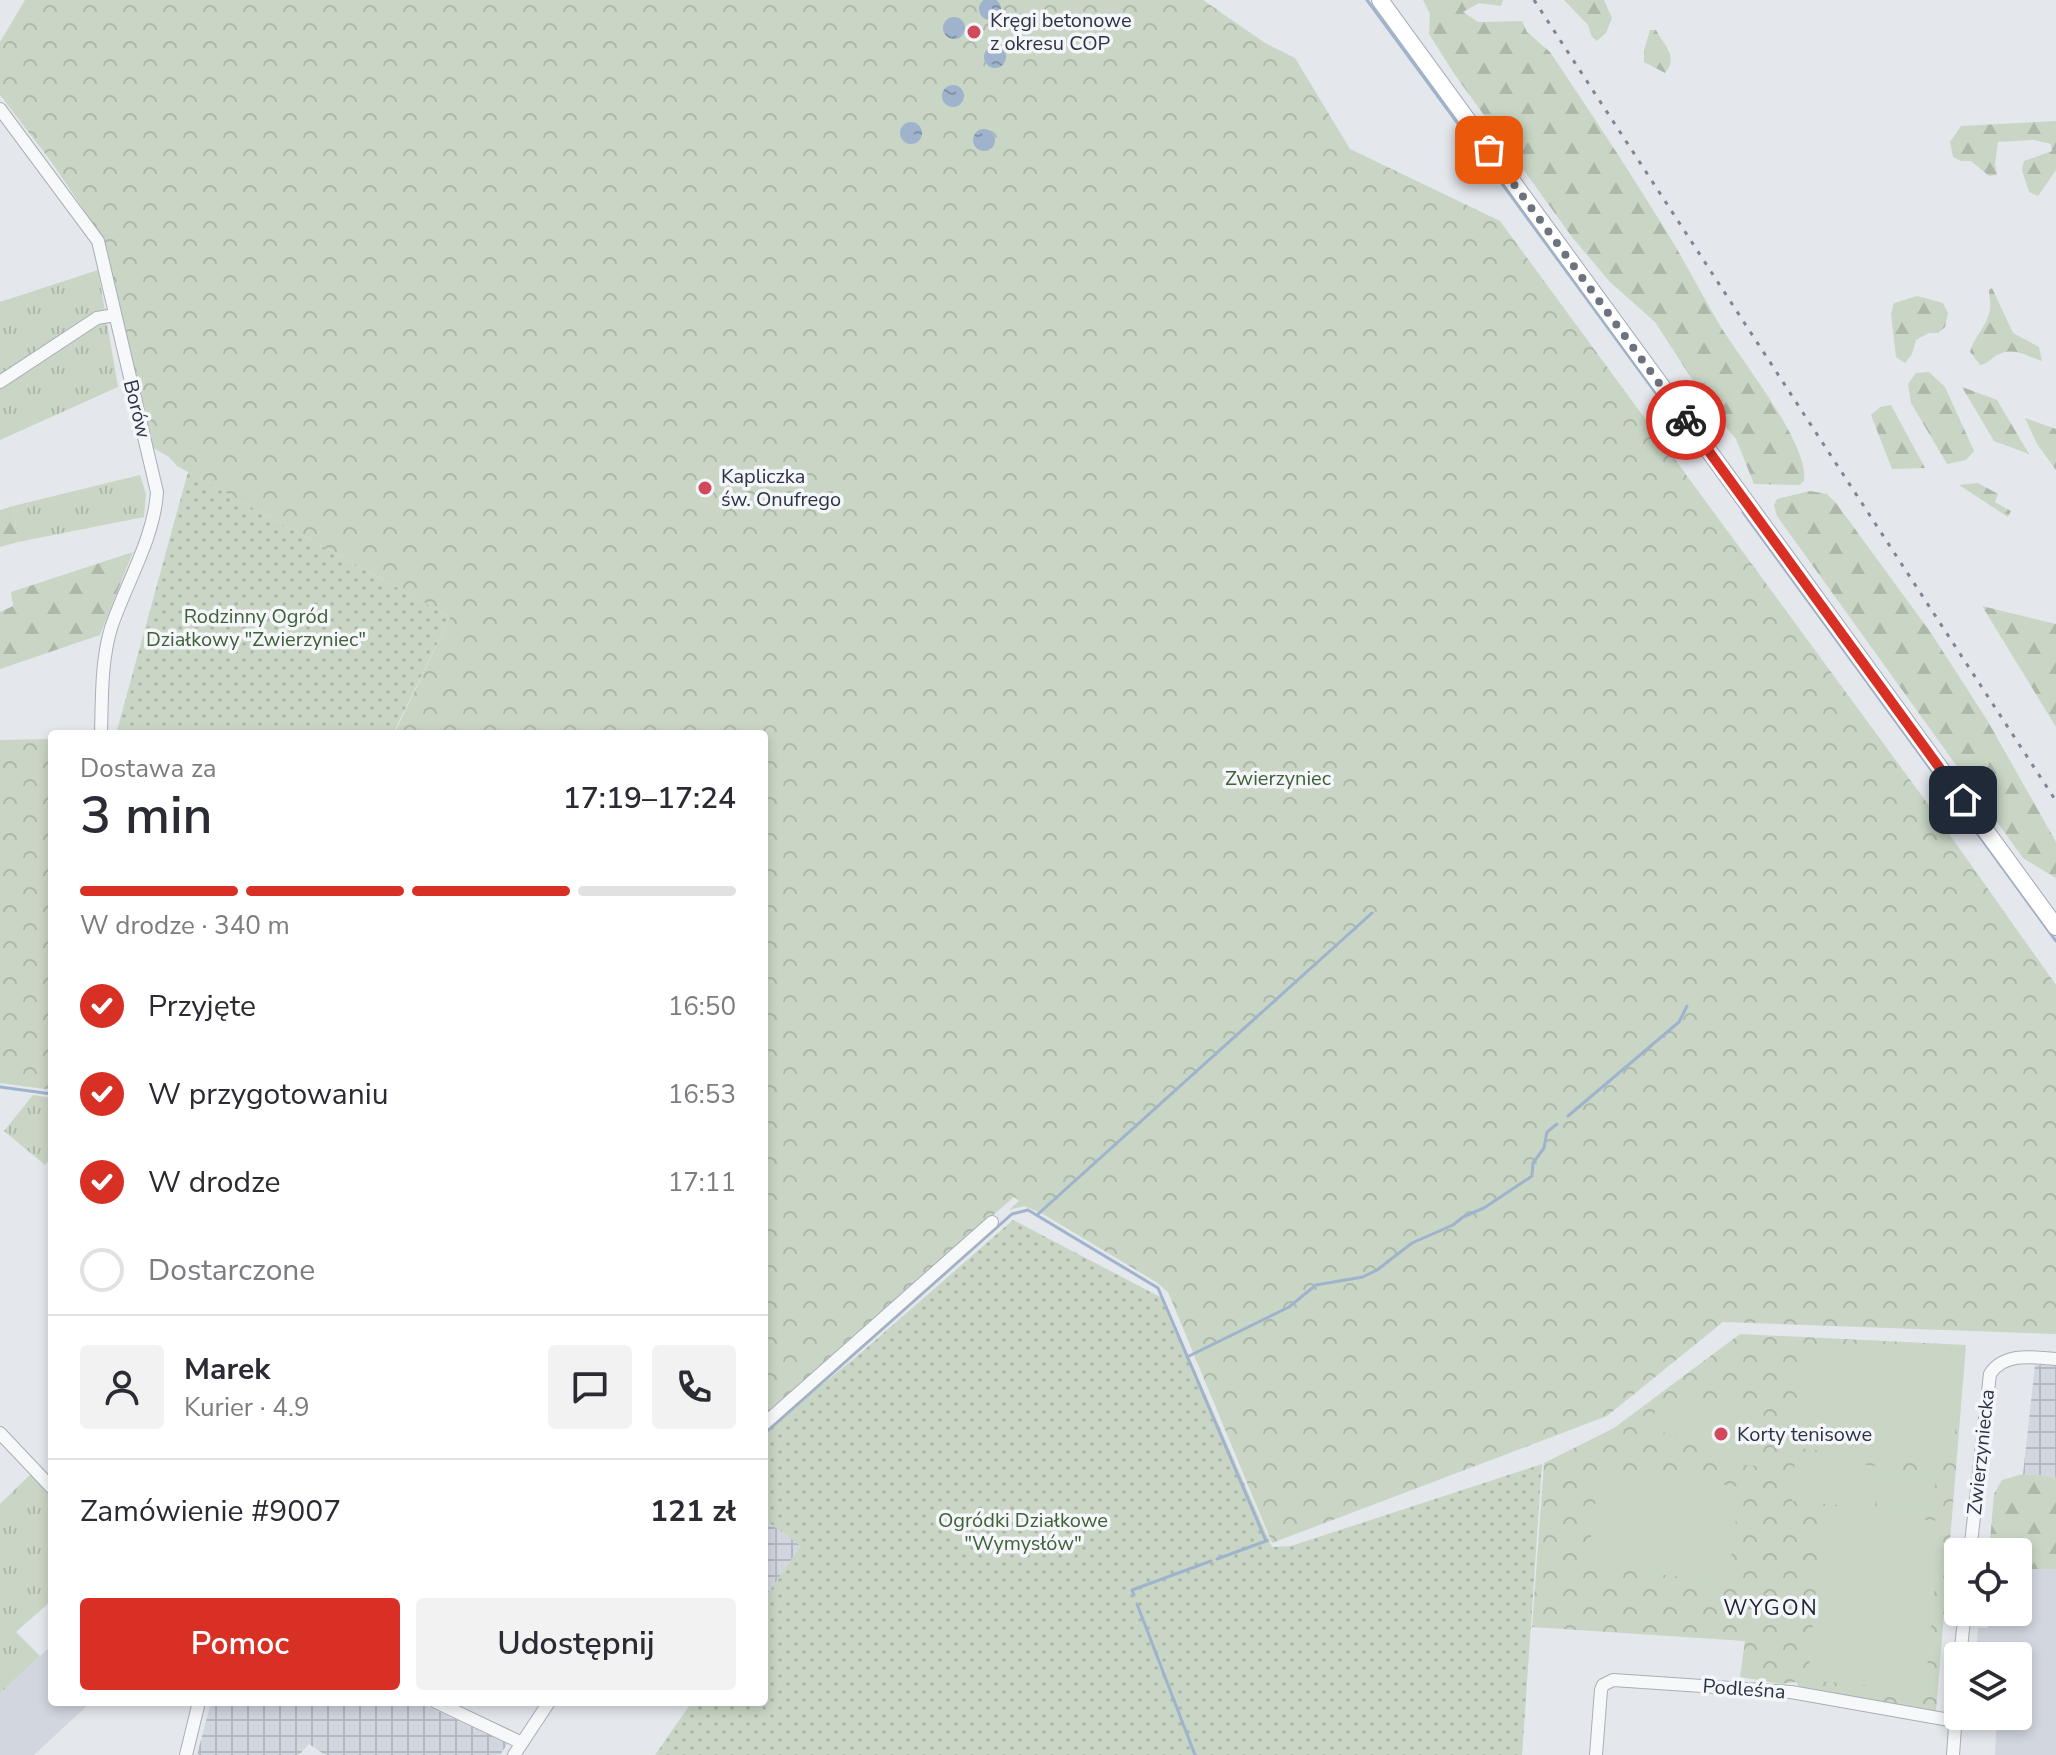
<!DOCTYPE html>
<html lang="pl">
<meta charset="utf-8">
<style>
:root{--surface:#fff;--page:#f2f2f3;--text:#2b2b33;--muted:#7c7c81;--line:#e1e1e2;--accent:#d93025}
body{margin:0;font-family:"Nunito Sans",sans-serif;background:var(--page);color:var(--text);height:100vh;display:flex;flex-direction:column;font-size:30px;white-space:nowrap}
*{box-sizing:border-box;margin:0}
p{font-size:26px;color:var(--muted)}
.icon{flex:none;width:44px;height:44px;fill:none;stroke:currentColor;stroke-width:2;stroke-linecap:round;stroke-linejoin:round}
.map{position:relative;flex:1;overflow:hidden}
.drawer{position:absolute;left:48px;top:730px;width:720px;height:976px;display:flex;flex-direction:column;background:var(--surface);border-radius:8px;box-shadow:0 4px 12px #0003}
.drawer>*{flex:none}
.buttons{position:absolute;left:1944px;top:1538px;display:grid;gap:16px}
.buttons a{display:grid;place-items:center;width:88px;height:88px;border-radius:8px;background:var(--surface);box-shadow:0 4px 12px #0003;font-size:40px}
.pin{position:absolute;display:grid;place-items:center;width:68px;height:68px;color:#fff;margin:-34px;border-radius:16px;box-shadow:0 4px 12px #0006}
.courier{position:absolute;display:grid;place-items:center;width:80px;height:80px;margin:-40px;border:6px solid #d93025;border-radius:50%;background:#fff;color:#222;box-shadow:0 2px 10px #0007}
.overview em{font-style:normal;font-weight:600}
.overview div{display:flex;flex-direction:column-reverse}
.overview{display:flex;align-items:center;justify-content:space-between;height:136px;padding:0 32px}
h1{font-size:52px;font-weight:600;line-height:60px}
.bar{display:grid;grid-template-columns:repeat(4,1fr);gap:12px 8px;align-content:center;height:96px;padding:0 32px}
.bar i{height:10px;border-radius:6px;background:var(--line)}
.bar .on{background:var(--accent)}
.bar p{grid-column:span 4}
.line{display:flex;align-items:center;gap:20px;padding:0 32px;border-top:2px solid var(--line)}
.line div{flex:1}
.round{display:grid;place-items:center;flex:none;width:84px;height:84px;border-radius:8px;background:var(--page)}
ol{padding:0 32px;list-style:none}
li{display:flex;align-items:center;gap:24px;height:88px}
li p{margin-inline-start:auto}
li .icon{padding:8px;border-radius:50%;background:var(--accent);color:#fff;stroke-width:4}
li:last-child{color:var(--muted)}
li i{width:44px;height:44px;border:4px solid var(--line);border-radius:50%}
.cta{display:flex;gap:16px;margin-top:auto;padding:16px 32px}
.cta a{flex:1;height:92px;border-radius:8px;background:var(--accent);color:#fff;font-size:32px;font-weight:600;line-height:92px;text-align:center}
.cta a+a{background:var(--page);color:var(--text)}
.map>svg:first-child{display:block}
</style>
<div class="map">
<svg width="2056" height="1755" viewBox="0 0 2056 1755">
<defs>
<pattern id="industrial-grid" width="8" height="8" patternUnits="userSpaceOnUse" patternTransform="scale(2)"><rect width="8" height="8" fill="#d2d6de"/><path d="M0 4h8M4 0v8" fill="none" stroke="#b4b8c0"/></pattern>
<pattern id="grass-tufts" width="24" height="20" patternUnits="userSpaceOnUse" patternTransform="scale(2)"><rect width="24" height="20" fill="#c9d6c5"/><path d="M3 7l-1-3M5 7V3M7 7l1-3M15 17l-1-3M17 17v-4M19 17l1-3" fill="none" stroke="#adb8ab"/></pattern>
<pattern id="forest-firs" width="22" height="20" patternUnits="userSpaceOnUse" patternTransform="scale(2)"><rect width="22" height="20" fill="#c9d6c5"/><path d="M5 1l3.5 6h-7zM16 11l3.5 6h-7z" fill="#adb8ab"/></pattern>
<pattern id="park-crowns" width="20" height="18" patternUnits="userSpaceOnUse" patternTransform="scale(2)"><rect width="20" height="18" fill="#c9d6c5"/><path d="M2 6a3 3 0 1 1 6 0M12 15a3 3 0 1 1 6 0" fill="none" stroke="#adb8ab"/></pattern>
<pattern id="garden-dots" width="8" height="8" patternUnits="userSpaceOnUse" patternTransform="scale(2)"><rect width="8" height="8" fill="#c9d6c5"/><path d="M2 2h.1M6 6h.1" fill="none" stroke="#adb8ab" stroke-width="1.8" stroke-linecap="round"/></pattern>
<pattern id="water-ripples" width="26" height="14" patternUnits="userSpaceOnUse" patternTransform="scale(2)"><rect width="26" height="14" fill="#9fb4cc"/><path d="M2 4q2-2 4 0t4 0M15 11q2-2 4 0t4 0" fill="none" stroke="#8293a7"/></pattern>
</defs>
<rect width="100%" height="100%" fill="#e4e7ec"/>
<path fill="#d2d6de" d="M2018 1569H2056V1755H1995L1997 1716H2018V1656H1976L1978 1628H1988L1989 1612H2018Z
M52 1645V1702H91L34 1755H0V1693Z"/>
<path fill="url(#industrial-grid)" d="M2035 1365 2056 1366V1477L2023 1474Z
M764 1519 801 1546 764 1599Z
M211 1702H375L382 1705 384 1702H418L508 1743 500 1755H325L309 1744 299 1755H197Z"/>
<path fill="url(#grass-tufts)" d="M98 270 118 387 0 440V302Z
M140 475 146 494 144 517 18 542 13 506Z
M33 1095 52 1098V1156L45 1165 4 1131Z
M33 1472 52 1491V1600L16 1632 40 1656 0 1693V1504Z"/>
<path fill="url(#forest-firs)" d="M1423 0H1503L1501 6 1479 3 1463 12 1478 22 1522 21 1527 32 1550 52C1588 109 1627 167 1663 226 1684 259 1701 294 1721 327 1741 360 1810 445 1804 481L1799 485 1754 484 1736 439 1714 413 1655 322 1610 282 1572 237 1455 75 1429 34 1430 14Z
M1564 0H1604L1612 18 1606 33 1597 41 1592 37 1588 25Z
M1650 30H1656C1664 46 1679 56 1665 73L1644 62V50Z
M2056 121V170L2038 196 2029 192 2022 170 2024 161 2052 151 2051 144 2034 140 1998 142 1995 164 1997 175 1989 176 1971 161H1961L1953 157 1950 142 1961 126Z
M1992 288 2013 333 2039 347 2042 361C2027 356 2013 346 1997 355 1990 359 1989 363 1980 365L1970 352C1974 337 1987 326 1990 310 1991 304 1989 296 1989 290Z
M1917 296 1943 303 1948 313 1945 327 1938 333H1929L1916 340 1912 354 1905 363 1896 357 1891 314 1894 303Z
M1929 372 1945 387 1974 451 1966 460 1947 464 1911 403 1908 384 1916 373Z
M1962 387 1997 400 2029 454 1994 441Z
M1891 405 1925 468 1892 469 1871 415 1880 407Z
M2025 418 2056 429V470L2037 444Z
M1978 483 1998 494 1995 502 2011 511 2008 517 1959 485Z
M1810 491 1827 494 1836 503 1931 633 1987 720 2056 842V878L2023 858 1777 516 1774 505 1777 499Z
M13 506 18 542 0 547V510Z
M133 552 100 635 0 669V612L13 606 11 592Z
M1982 606 2056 624V727Z
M2023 1474 2056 1477V1569H2018V1552H1989L1994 1494 2002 1480Z"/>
<path fill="url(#park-crowns)" d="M25 0H1203L1265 43 1295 58 1350 149 1500 221 1933 811 2056 985V1334L1723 1322 1607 1416 1272 1543 1168 1292 1156 1282 1043 1214 1024 1206 1009 1210 1019 1201 1014 1197 764 1415V734H394L450 617 177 466 169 457 150 446 103 238 50 160 0 95V42Z
M52 739V1090L0 1083V740Z
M1740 1334 1966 1345 1936 1712 1800 1688 1796 1682 1781 1684 1740 1677 1745 1641 1532 1627 1544 1463 1614 1428Z"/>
<path fill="url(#garden-dots)" d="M188 472 450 617 393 734H116Z
M1013 1220 1164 1299 1272 1547 1291 1546 1542 1464 1522 1755H655L692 1702H764V1599L801 1546 764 1519V1431L855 1358Z"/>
<path fill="#c9d6c5" d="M1801 1343 1961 1356 1953 1461 1793 1448Z
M1656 1400 1764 1408 1759 1466 1705 1462 1707 1436 1653 1432Z
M1795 1459 1878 1466 1875 1508 1792 1501Z
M1600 1469 1740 1487 1728 1583 1587 1565Z
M1881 1472 1936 1476 1933 1512 1878 1508Z
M1823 1511 1941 1521 1925 1691 1808 1680Z"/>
<path fill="url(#water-ripples)" d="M979 9a11 11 0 1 1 22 0a11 11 0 1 1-22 0Z
M943 28a11 11 0 1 1 22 0a11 11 0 1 1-22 0Z
M984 57a11 11 0 1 1 22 0a11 11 0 1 1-22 0Z
M942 96a11 11 0 1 1 22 0a11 11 0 1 1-22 0Z
M900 133a11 11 0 1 1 22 0a11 11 0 1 1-22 0Z
M973 140a11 11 0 1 1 22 0a11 11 0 1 1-22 0Z"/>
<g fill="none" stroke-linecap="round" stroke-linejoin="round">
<path stroke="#9fb4cc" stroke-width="3" d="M1367 0 1697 449
M1743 512 2056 941
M0 1087 52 1094
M1568 1116 1679 1022 1687 1006
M1037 1215 1372 913
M1187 1357 1289 1307 1316 1285 1363 1277 1377 1270 1412 1243 1453 1225 1463 1217 1484 1208 1532 1176 1533 1163 1544 1148 1547 1132 1557 1124
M764 1434 1012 1214 1028 1210 1158 1288 1266 1541 1217 1559
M1134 1595 1132 1590 1211 1561
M1137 1604 1195 1755"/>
<g stroke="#a9aeb7" stroke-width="14">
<path id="minor" d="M0 109 98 241 157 492C154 539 126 583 111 628 101 661 102 699 101 734
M0 382 97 318 115 315
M764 1424 992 1222
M0 1433 52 1488
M1970 1552 1990 1374C2004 1352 2033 1357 2056 1359
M1960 1656 1965 1612
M436 1702 522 1743
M186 1755 199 1702
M514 1755 549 1702
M1596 1755 1601 1690 1603 1685 1613 1680 1791 1692 1955 1721
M1953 1755 1958 1686"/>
</g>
<g stroke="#a3abb8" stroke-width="18">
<path id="major" d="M1380 0 2056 927"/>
</g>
<use href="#minor" stroke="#f7f8fa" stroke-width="12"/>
<use href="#major" stroke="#fff" stroke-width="16"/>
<path stroke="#7d8696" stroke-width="3" stroke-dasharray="4 8" stroke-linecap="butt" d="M1534 0 2056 801"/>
</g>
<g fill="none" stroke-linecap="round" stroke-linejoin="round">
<path stroke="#6c737f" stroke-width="8" stroke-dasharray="0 14.4" d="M1489 150 1686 420"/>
<path stroke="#d93025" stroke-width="10" d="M1686 420 1963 800"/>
</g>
<g fill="#d1495b" stroke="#f4f6f9" stroke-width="3">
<circle cx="974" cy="32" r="8"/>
<circle cx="705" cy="488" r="8"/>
<circle cx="1721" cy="1434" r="8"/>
</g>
<g text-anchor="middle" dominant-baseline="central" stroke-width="7" stroke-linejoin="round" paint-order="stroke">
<g font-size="20" fill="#2b3445" stroke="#f4f6f9" text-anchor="start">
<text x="990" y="20">Kręgi betonowe<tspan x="990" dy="23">z okresu COP</tspan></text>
<text x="721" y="476">Kapliczka<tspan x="721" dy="23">św. Onufrego</tspan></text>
<text x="1737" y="1434">Korty tenisowe</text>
</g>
<g font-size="20" fill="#2b3445" stroke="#f4f6f9">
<text transform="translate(137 409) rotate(76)">Borów</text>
<text transform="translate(1981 1452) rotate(-84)">Zwierzyniecka</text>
<text transform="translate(1744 1689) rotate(4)">Podleśna</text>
</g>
<g font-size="20" fill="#3f6138" stroke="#f4f6f9">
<text x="256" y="616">Rodzinny Ogród<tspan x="256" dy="23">Działkowy "Zwierzyniec"</tspan></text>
<text x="1278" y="778">Zwierzyniec</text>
<text x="1023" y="1520">Ogródki Działkowe<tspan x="1023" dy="23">"Wymysłów"</tspan></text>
</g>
<g font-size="22" letter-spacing="2" fill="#1d2536" stroke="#f4f6f9">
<text x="1771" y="1608">WYGON</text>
</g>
</g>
</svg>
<div class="buttons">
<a><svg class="icon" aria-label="locate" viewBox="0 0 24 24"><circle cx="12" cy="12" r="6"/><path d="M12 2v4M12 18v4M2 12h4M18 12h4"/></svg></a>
<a><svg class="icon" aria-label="layers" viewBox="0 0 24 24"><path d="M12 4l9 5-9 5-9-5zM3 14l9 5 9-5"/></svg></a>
</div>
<div class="pin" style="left:1489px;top:150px;background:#ea580c"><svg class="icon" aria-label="bag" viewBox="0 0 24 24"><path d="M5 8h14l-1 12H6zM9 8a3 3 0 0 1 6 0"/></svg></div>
<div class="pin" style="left:1963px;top:800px;background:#1f2937"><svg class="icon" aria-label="home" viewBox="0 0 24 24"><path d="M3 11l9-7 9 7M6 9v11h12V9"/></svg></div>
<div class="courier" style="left:1686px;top:420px"><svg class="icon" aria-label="bike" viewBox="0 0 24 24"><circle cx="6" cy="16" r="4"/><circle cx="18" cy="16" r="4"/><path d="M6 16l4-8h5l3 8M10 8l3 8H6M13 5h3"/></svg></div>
<section class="drawer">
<div class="overview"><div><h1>3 min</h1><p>Dostawa za</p></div><em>17:19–17:24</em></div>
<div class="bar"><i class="on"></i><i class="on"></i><i class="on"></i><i></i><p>W drodze · 340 m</p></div>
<ol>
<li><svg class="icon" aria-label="check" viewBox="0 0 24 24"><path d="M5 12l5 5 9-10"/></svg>Przyjęte<p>16:50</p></li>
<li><svg class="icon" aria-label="check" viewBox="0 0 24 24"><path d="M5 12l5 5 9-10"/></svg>W przygotowaniu<p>16:53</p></li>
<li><svg class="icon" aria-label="check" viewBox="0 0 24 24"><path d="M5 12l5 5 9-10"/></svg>W drodze<p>17:11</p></li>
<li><i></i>Dostarczone</li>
</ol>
<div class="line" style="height:144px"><a class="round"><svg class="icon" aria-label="person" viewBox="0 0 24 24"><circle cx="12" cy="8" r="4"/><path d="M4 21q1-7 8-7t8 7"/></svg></a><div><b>Marek</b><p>Kurier · 4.9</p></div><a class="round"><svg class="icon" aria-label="chat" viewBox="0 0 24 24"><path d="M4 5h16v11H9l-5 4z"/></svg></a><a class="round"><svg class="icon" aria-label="phone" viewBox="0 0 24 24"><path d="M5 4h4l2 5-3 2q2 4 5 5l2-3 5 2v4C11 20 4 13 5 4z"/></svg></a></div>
<div class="line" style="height:104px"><div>Zamówienie #9007</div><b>121 zł</b></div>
<div class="cta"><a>Pomoc</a><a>Udostępnij</a></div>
</section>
</div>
